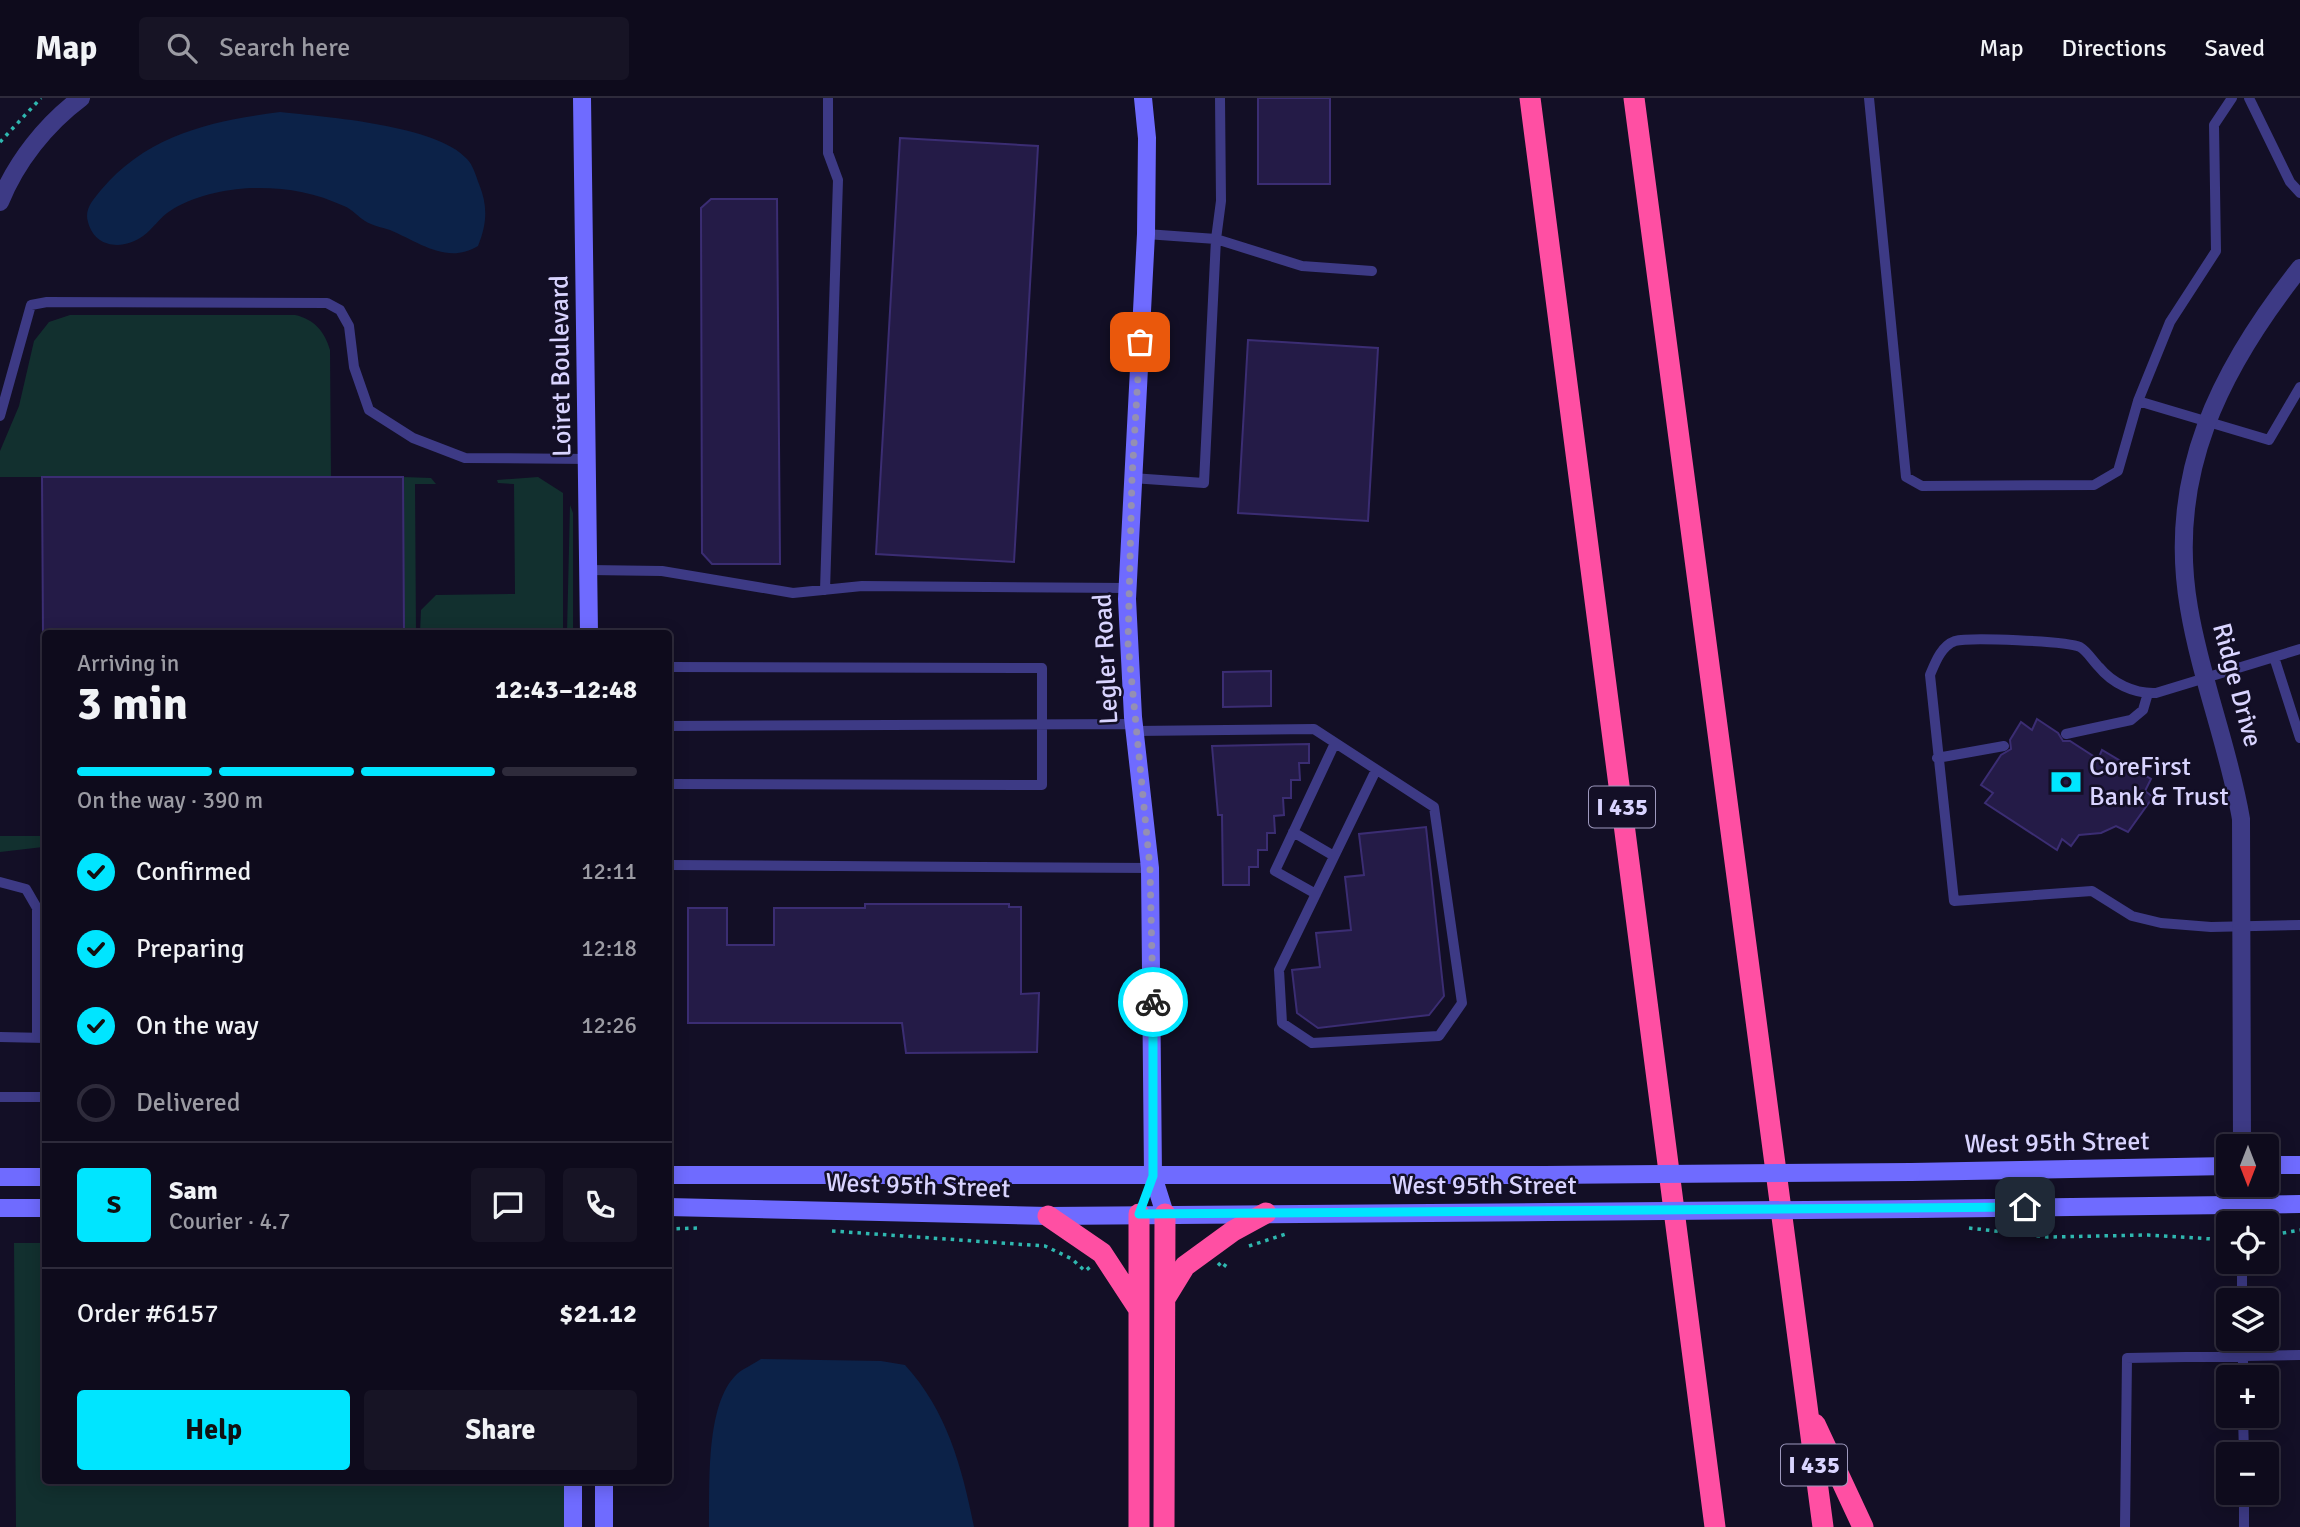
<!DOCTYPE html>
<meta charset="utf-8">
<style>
:root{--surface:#0e0b1c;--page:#171425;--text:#f1f3f6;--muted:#9b9ba3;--line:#2e2b3b;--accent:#00e5ff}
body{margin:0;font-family:Signika,sans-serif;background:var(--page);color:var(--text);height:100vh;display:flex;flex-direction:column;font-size:26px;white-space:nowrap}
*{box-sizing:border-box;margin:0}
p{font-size:23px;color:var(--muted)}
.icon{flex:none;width:38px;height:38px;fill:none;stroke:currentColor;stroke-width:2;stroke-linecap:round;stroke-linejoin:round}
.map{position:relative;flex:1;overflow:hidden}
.sheet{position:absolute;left:42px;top:532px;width:630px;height:854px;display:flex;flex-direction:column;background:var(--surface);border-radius:7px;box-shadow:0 4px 18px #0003,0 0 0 2px var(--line)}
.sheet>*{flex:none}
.needle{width:46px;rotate:180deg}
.buttons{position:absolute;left:2216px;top:1036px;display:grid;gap:14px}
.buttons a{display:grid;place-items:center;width:63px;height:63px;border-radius:7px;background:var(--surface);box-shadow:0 4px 18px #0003,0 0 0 2px var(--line);font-size:35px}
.pin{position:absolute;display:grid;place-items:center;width:60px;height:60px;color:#fff;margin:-30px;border-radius:14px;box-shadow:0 4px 10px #0006}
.courier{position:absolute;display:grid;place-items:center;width:70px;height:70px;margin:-35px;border:5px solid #00e5ff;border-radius:50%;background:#fff;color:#222;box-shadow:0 2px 9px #0007}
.head em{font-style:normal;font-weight:700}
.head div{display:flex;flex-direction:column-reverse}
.head{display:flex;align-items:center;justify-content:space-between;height:119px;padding:0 35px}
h1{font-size:46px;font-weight:700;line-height:52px}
.bar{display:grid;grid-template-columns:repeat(4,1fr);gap:10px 7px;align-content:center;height:84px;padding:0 35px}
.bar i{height:9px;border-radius:5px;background:var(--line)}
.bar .selected{background:var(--accent)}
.bar p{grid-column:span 4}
.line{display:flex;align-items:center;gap:18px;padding:0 35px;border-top:2px solid var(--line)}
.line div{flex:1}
.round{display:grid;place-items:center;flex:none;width:74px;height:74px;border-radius:7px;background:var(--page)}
ol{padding:0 35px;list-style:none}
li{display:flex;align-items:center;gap:21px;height:77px}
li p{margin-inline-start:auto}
li .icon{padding:7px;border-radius:50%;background:var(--accent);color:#111;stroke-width:4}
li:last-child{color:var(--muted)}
li i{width:38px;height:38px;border:4px solid var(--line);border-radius:50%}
.action{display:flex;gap:14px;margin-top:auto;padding:14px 35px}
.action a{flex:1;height:80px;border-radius:7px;background:var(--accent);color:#111;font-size:28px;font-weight:700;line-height:80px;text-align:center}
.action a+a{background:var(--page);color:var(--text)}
header{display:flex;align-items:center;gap:42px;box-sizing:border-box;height:98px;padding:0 35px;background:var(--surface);border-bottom:2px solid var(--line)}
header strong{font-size:33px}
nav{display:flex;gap:38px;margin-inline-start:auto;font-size:24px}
.search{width:490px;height:63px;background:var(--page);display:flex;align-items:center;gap:18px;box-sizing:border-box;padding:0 24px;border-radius:7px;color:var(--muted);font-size:26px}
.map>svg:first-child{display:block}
</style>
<header>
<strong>Map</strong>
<div class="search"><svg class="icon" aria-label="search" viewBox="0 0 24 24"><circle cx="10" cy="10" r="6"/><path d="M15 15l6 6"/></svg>Search here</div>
<nav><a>Map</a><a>Directions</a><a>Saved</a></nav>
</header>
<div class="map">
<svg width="2300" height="1429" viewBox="0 0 2300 1429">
<rect width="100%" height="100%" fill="#130f26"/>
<path fill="#12302f" d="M70 217H295C314 221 325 234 330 252L331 379H0V353L19 308 34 243 49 224Z
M403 379 431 380 436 386H415L416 535H404Z
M538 379 563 395V535H420L421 512 436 497 515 496 514 386 498 385 497 382Z
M570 407 573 415V536L567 535Z
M0 738H43V749L0 754Z
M14 1145H45L46 1382 564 1383V1429H16Z"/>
<path fill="#0c2248" d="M280 14C326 19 437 27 467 61 473 67 476 78 479 86 488 108 487 126 478 148 447 167 419 144 390 132 381 129 373 128 365 123 357 118 352 111 344 108 314 94 284 89 251 90 226 91 192 98 170 113 160 119 153 131 143 138 124 152 95 151 88 124 84 111 93 102 101 92 148 36 212 23 280 14Z
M761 1261 881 1263 905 1267C947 1313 962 1369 974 1429H709C710 1387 705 1306 737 1276 744 1270 754 1266 761 1261Z"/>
<path fill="#241b47" stroke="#3b2d73" stroke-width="2" d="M1258 0H1330V86H1258Z
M900 40 1038 48 1014 464 876 456Z
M711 101H777L780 466H712L702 455 701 110Z
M1248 242 1378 250 1368 423 1238 415Z
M42 379H403L404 536H43Z
M1271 573V608L1223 609V574Z
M2037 621 2058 635 2063 643H2070L2098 661 2102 652 2151 681 2145 693 2153 699 2128 734 2116 728 2101 735 2079 737 2071 748 2062 741 2057 752 1985 705 1993 695 1981 687 2001 657 2011 651 2010 642 2021 624 2032 632Z
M1309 646V665H1299L1300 682H1291V700H1283L1284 717 1274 718 1275 735H1267V752H1258V769H1249V787H1223L1222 717H1218L1212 648Z
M1426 729 1444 898 1429 917 1318 930 1297 915 1292 872 1320 869 1316 835 1351 832 1345 779 1364 777 1359 736Z
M865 806H1009V809H1021V896L1039 895 1037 954 906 955 902 925H688V810H727V847H774V810H865Z"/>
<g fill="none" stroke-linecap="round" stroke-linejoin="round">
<path stroke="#2fb8b0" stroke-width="3.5" stroke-dasharray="3.5 5" stroke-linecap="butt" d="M0 44 41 0
M1969 1130 2048 1139 2148 1137 2228 1142
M668 1131 698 1130
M832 1133 1045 1148 1072 1161 1085 1173 1090 1169
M2266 1138 2300 1132
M1249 1148 1289 1135
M1218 1165 1223 1170 1229 1162"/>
<path stroke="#3d3a85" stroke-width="10" d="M1220 0 1221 103 1216 141 1302 168 1372 173
M1869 0 1906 379 1922 388 2094 387 2118 373 2138 303 2269 342 2300 289
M2249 0 2290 84 2300 95
M2138 303 2170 224 2216 153 2214 27 2232 0
M0 318 31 207 47 204 327 205 340 212 349 228 354 269 369 312 413 340 465 360 589 361
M1132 380 1204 385 1216 141 1146 136
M589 472 662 473 793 495 862 488 1128 490
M825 492 838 82 828 55V0
M2300 551 2156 595C2134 596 2112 585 2099 569 2093 563 2087 553 2080 549 2067 543 1969 539 1955 543 1941 548 1935 565 1930 577L1954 803 2092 793 2132 818 2161 825 2211 829 2300 827
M2274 559 2300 640
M668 569 1042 570V687L668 686
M668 628 1134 626
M1135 633 1314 631 1434 709 1462 905 1439 938 1312 945 1282 925 1279 872 1376 672
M2066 636 2131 622 2143 612 2148 595
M1937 660 2004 648
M1293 734 1334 758
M668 767 1150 770
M0 784 26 791 37 810V940
M1316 796 1275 773 1335 645
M0 939 46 940
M0 999H46
M2242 1105V1125
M2242 1164V1202
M2243 1241V1279
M2243 1318 2244 1356
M2244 1395V1429
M2125 1429 2127 1260 2300 1257"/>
<path stroke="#3d3a85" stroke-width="18" d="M0 104C16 64 46 26 81 0
M2242 1048 2241 721C2229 650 2201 582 2189 510 2166 377 2220 271 2300 170
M2242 1087V1105"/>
<path stroke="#6f6bff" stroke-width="18" d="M582 0 589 536
M1143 0 1147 40 1146 136 1127 501 1133 619 1150 770 1153 1078 1165 1116
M2266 1067H2300
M1911 1074 2228 1068
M668 1077H1544
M0 1079H46
M668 1109 1048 1118 1550 1114
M0 1110H46
M1916 1111 2300 1106
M604 1382V1429
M573 1429V1382"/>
<path stroke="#ff4fa3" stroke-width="21" d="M1530 0 1715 1429
M1634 0 1823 1429
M1048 1118 1102 1155 1138 1210
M1166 1199 1185 1168 1233 1133 1266 1115
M1815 1326 1863 1429
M1139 1429V1116
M1164 1429 1165 1116"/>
<path stroke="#6f6bff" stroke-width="18" d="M1544 1077 1911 1074
M1550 1114 1916 1111"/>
</g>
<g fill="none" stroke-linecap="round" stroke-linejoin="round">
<path stroke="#948fb3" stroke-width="7" stroke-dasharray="0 12.6" d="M1140 244 1132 380 1128 545 1150 770 1153 904"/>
<path stroke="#00e5ff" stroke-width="9" d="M1153 904V1078L1139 1116 2025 1109"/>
</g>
<defs>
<g id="bank-bare" transform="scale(2.415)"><path d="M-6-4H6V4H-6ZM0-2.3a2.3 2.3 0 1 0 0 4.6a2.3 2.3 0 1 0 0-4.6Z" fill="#00e5ff" stroke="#130f26" stroke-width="2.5" paint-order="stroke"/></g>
</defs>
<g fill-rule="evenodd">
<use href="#bank-bare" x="2066" y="684"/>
</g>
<g text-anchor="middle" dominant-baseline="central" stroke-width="5" stroke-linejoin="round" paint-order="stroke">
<g fill="#130f26" stroke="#9e99be" stroke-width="2">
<rect x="1589" y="688.5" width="66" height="41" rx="5"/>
<rect x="1781" y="1346.5" width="66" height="41" rx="5"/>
</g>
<g font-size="24" font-weight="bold" fill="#d9d4ff">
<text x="1622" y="709">I 435</text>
<text x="1814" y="1367">I 435</text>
</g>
<g font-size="26" fill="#d9d4ff" stroke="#130f26">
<text transform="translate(561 268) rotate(-91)">Loiret Boulevard</text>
<text transform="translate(1106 561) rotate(-93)">Legler Road</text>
<text transform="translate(2237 587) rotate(75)">Ridge Drive</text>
<text transform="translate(2057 1045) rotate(-1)">West 95th Street</text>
<text transform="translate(918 1088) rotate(2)">West 95th Street</text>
<text x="1484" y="1088">West 95th Street</text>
</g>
<g font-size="26" fill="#d9d4ff" stroke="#130f26" text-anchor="start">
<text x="2089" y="669">CoreFirst<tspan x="2089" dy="30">Bank &amp; Trust</tspan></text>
</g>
</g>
</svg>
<div class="buttons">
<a><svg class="needle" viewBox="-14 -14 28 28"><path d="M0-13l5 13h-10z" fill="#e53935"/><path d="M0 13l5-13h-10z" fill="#9b9ba3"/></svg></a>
<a><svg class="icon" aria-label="locate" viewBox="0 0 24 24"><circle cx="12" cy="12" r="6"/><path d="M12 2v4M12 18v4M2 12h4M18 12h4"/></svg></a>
<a><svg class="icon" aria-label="layers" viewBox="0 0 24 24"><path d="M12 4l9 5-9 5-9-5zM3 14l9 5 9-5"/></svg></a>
<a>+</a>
<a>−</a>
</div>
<div class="pin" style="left:1140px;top:244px;background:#ea580c"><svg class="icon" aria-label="bag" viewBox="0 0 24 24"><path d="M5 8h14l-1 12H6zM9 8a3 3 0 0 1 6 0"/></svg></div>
<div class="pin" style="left:2025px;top:1109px;background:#1f2937"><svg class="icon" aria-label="home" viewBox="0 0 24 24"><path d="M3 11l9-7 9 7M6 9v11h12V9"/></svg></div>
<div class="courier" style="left:1153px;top:904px"><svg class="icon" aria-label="bike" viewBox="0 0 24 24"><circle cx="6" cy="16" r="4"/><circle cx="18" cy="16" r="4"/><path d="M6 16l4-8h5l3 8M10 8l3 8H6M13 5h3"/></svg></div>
<section class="sheet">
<div class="head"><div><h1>3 min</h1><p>Arriving in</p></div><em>12:43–12:48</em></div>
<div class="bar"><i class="selected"></i><i class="selected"></i><i class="selected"></i><i></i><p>On the way · 390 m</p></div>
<ol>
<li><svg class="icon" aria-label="check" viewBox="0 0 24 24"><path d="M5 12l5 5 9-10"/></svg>Confirmed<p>12:11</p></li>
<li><svg class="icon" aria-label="check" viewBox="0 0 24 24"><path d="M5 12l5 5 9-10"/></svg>Preparing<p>12:18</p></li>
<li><svg class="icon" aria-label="check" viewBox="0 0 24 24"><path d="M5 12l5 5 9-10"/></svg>On the way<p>12:26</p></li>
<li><i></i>Delivered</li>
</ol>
<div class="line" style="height:126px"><b class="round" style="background:var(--accent);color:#111">S</b><div><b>Sam</b><p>Courier · 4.7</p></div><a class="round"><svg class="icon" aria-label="chat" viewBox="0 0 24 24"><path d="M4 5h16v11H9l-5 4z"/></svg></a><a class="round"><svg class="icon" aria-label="phone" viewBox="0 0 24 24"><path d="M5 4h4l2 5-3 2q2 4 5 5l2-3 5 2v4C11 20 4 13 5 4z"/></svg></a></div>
<div class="line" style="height:91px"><div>Order #6157</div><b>$21.12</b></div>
<div class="action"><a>Help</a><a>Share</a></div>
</section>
</div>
